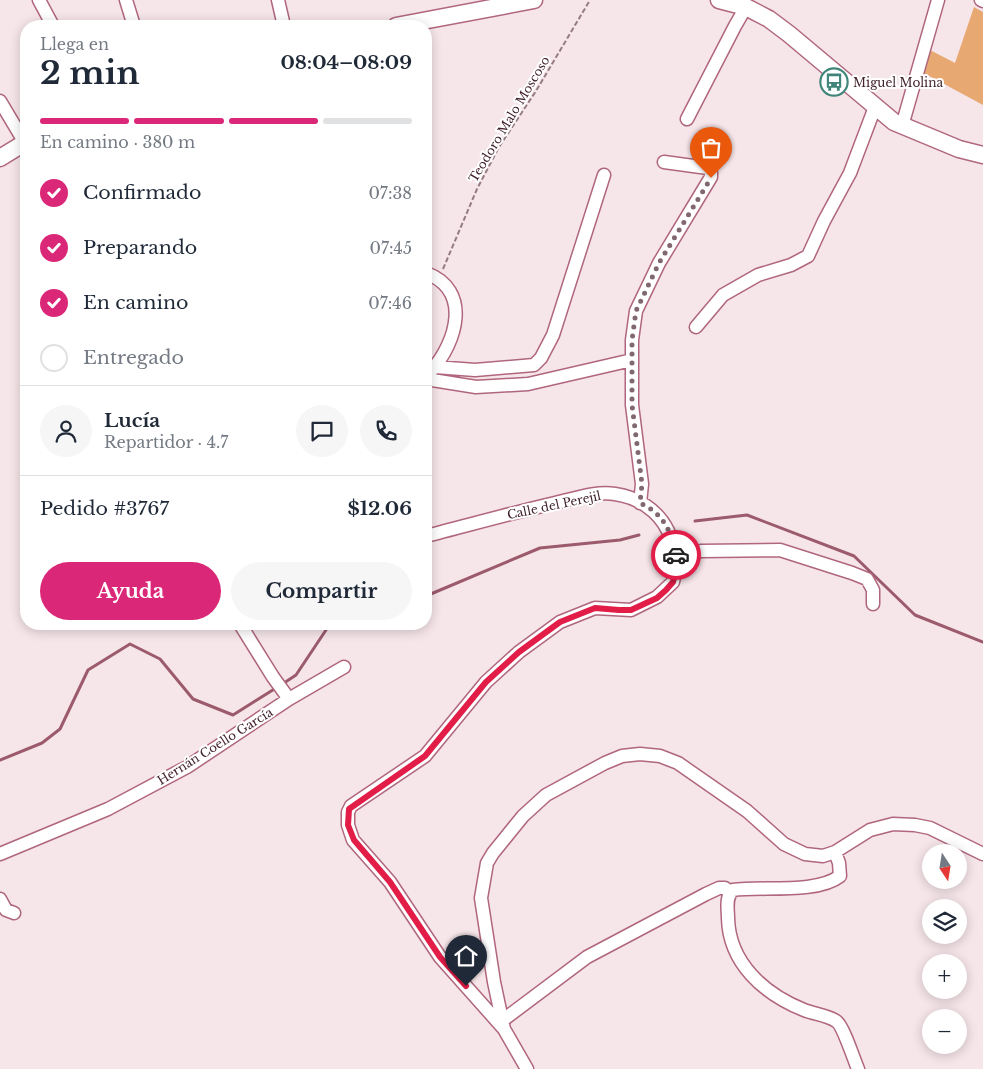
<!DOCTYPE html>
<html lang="es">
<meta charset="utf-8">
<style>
:root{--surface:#fff;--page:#f6f6f7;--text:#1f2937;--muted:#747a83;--line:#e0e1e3;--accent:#db2777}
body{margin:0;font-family:"Libre Baskerville",serif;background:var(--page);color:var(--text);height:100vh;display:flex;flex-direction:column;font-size:19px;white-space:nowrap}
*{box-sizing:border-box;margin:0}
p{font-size:16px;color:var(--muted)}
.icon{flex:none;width:28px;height:28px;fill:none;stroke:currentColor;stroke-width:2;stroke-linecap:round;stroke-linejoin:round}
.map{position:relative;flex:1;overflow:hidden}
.panel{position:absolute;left:20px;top:20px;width:412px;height:610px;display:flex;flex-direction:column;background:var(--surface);border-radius:20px;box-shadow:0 2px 12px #0003}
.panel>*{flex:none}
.needle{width:32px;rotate:168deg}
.fabs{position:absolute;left:922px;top:844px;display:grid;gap:10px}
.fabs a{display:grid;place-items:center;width:45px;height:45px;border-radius:50%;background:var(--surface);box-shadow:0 2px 12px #0003;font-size:25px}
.pin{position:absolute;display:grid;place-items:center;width:42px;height:42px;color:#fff;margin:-51px -21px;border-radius:50% 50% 50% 0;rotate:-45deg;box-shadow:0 0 5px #0007}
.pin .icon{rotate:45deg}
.courier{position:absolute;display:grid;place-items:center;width:50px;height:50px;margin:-25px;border:4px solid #e11d48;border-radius:50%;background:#fff;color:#222;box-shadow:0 1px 6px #0007}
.head em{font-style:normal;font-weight:700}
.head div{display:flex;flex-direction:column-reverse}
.head{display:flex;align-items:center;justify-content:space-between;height:85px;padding:0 20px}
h1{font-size:32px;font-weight:700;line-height:38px}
.bar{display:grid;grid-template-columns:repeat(4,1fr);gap:8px 5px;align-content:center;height:60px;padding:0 20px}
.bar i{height:6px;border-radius:4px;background:var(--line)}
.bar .on{background:var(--accent)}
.bar p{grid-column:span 4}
.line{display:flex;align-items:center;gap:12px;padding:0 20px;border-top:1px solid var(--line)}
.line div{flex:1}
.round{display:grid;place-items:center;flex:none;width:52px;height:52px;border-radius:26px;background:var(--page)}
ol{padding:0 20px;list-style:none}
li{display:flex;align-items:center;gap:15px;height:55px}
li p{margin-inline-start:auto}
li .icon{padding:5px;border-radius:50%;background:var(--accent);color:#fff;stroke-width:4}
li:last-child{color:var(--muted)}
li i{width:28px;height:28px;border:2px solid var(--line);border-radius:50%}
.cta{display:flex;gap:10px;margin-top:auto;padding:10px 20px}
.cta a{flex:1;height:58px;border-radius:30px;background:var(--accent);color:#fff;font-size:20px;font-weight:700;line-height:58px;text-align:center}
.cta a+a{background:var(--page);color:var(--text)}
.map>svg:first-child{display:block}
</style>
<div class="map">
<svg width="983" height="1069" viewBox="0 0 983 1069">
<rect width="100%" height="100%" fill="#f6e5e9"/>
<path fill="#e7a872" d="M974 7 983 12V105L920 71 928 49 955 63Z"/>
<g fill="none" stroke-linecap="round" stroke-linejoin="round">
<path stroke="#9c5a6d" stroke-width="3" d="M695 521 747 515 854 556 915 615 983 642
M426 596 540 548 620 540 639 535
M281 685 296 675 330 624
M0 760 42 743 60 729 88 670 130 644 160 659 193 699 233 715 276 688"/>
<g stroke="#b0667c" stroke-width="15">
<path id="minor" d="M39 0 53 26
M126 0 134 26
M278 0 284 26
M981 0 983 1
M0 101 25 143
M687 119 735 26 746 7
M902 126 938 0
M426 273C472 290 457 342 431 371
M696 327 723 295 758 275 791 265 808 256 824 221 850 173 875 107
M435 367 475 370 534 365 541 358 553 335 604 175
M426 379 476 387 528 384 632 360
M640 503 642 484 632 405V340L636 311 659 263 711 177V173L708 168 664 162
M426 536C469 525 512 513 555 503 574 499 595 491 615 494 637 497 658 510 668 531 676 547 678 565 673 582L657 597 631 610 595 608 560 622 519 652 486 682 425 756 351 806 348 812V825L353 840 390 882 440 957 504 1029 527 1069
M676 557 701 551 780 550 852 573 867 579 873 590V604
M240 624 273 677 289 699
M835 852 839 863 840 876C817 894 762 886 733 890 725 897 728 909 728 918 729 963 764 994 804 1010 814 1014 827 1015 836 1021 843 1025 854 1060 858 1069
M0 854 108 809 187 767 289 699 344 667
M0 899 6 910 14 913
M503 1020 587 957 706 894 719 888H725L730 893
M504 1029 494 982 481 898 487 863 493 853 523 816 546 795 605 763 622 756 640 754 660 756 678 763 747 811 784 844 805 854 823 856 835 852 870 830 893 824 915 825 930 828 983 854"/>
</g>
<g stroke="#b0667c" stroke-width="19">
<path id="tertiary" d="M719 0 746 7 769 19 789 34 894 122 959 149 983 155
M396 26 534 0
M0 158 26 142"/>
</g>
<path stroke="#947c82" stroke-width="2" stroke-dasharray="5 2.5" stroke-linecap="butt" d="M443 269 477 189 499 147 536 91 590 0"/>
<use href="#minor" stroke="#fff" stroke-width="12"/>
<use href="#tertiary" stroke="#fff" stroke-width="16"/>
</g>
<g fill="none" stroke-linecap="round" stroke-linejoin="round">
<path stroke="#81676e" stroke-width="5" stroke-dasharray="0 9" d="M676 555C671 531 664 514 640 503L642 484 632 405V340L636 311 659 263 711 178"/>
<path stroke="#e11d48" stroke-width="6" d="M466 986 440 957 390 882 354 840 348 825 349 809 425 756 486 682 519 652 560 622 595 608 619 610H631L657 598 666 590 673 582 675 574 676 555"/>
</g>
<defs>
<g id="bus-ring" transform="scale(1.4375)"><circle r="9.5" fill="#fff" stroke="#41857a" stroke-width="1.5"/><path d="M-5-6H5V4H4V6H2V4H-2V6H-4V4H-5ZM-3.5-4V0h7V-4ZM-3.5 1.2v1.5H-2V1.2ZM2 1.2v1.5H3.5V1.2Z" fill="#41857a"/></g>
</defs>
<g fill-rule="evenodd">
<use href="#bus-ring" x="834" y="82"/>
</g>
<g text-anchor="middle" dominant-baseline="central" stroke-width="4" stroke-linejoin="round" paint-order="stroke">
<g font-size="12" fill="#42232c" stroke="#fff" text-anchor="start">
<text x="853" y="82">Miguel Molina</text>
</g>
<g font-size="12" fill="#42232c" stroke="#fff">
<text transform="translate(509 119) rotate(-59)">Teodoro Malo Moscoso</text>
<text transform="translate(554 505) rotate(-12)">Calle del Perejil</text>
<text transform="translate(215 746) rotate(-32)">Hernán Coello García</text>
</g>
</g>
</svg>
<div class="fabs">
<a><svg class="needle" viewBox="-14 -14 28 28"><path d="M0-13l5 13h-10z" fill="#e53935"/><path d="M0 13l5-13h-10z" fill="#747a83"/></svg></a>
<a><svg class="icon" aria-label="layers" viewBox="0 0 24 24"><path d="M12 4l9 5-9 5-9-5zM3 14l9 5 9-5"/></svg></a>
<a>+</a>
<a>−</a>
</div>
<div class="pin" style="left:711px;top:178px;background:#ea580c"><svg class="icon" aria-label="bag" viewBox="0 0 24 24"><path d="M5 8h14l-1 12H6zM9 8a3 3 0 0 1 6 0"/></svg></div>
<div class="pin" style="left:466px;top:986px;background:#1f2937"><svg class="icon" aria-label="home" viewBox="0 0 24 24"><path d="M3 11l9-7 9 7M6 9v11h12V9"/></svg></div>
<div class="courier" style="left:676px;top:555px"><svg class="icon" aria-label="car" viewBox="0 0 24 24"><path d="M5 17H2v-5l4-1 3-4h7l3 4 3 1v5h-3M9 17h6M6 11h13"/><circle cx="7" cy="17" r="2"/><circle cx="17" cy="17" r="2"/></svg></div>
<section class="panel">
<div class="head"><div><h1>2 min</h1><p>Llega en</p></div><em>08:04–08:09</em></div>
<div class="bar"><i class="on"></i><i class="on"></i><i class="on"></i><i></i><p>En camino · 380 m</p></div>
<ol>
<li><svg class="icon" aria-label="check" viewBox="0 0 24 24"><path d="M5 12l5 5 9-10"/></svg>Confirmado<p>07:38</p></li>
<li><svg class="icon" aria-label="check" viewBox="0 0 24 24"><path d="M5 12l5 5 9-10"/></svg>Preparando<p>07:45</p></li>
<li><svg class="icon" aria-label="check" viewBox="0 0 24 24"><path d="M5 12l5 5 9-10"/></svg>En camino<p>07:46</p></li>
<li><i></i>Entregado</li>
</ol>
<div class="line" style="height:90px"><a class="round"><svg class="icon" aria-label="person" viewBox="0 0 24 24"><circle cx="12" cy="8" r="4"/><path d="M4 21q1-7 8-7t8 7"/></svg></a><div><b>Lucía</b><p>Repartidor · 4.7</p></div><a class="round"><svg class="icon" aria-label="chat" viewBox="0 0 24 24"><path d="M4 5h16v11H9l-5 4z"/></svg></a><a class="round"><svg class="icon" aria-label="phone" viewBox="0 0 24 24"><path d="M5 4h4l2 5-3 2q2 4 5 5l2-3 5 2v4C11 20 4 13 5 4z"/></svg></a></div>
<div class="line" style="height:65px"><div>Pedido #3767</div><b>$12.06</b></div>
<div class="cta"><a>Ayuda</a><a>Compartir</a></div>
</section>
</div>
